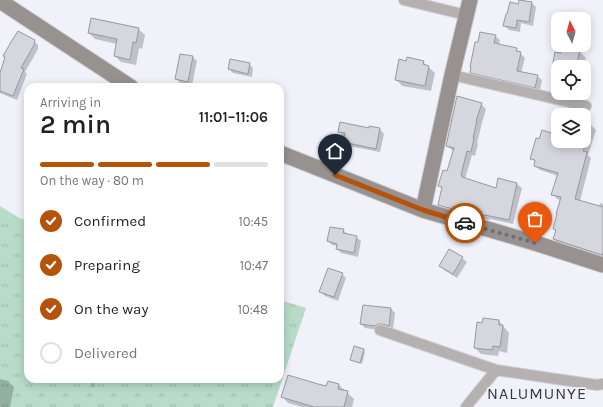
<!DOCTYPE html>
<meta charset="utf-8">
<style>
:root{--surface:#fff;--page:#f6f6f6;--text:#222;--muted:#767676;--line:#e0e0e0;--accent:#b45309}
body{margin:0;font-family:Karla,sans-serif;background:var(--page);color:var(--text);height:100vh;display:flex;flex-direction:column;font-size:15px;white-space:nowrap}
*{box-sizing:border-box;margin:0}
p{font-size:13px;color:var(--muted)}
.icon{flex:none;width:22px;height:22px;fill:none;stroke:currentColor;stroke-width:2;stroke-linecap:round;stroke-linejoin:round}
.map{position:relative;flex:1;overflow:hidden}
.drawer{position:absolute;left:24px;top:83px;width:260px;height:300px;display:flex;flex-direction:column;background:var(--surface);border-radius:12px;box-shadow:0 2px 10px #0003}
.drawer>*{flex:none}
.needle{width:26px;rotate:354deg}
.buttons{position:absolute;left:551px;top:12px;display:grid;gap:8px}
.buttons a{display:grid;place-items:center;width:40px;height:40px;border-radius:8px;background:var(--surface);box-shadow:0 2px 10px #0003;font-size:20px}
.pin{position:absolute;display:grid;place-items:center;width:34px;height:34px;color:#fff;margin:-41px -17px;border-radius:50% 50% 50% 0;rotate:-45deg;box-shadow:0 0 4px #0007}
.pin .icon{rotate:45deg}
.courier{position:absolute;display:grid;place-items:center;width:40px;height:40px;margin:-20px;border:3px solid #b45309;border-radius:50%;background:#fff;color:#222;box-shadow:0 1px 5px #0007}
.headline em{font-style:normal;font-weight:600}
.headline div{display:flex;flex-direction:column-reverse}
.headline{display:flex;align-items:center;justify-content:space-between;height:68px;padding:0 16px}
h1{font-size:26px;font-weight:600;line-height:30px}
.bar{display:grid;grid-template-columns:repeat(4,1fr);gap:6px 4px;align-content:center;height:48px;padding:0 16px}
.bar i{height:5px;border-radius:3px;background:var(--line)}
.bar .selected{background:var(--accent)}
.bar p{grid-column:span 4}
ol{padding:0 16px;list-style:none}
li{display:flex;align-items:center;gap:12px;height:44px}
li p{margin-inline-start:auto}
li .icon{padding:4px;border-radius:50%;background:var(--accent);color:#fff;stroke-width:4}
li:last-child{color:var(--muted)}
li i{width:22px;height:22px;border:2px solid var(--line);border-radius:50%}
.map>svg:first-child{display:block}
</style>
<div class="map">
<svg width="603" height="407" viewBox="0 0 603 407">
<defs>
<pattern id="grass-tufts" width="24" height="20" patternUnits="userSpaceOnUse"><rect width="24" height="20" fill="#b8dcc9"/><path d="M3 7l-1-3M5 7V3M7 7l1-3M15 17l-1-3M17 17v-4M19 17l1-3" fill="none" stroke="#9ebdad"/></pattern>
<pattern id="forest-firs" width="22" height="20" patternUnits="userSpaceOnUse"><rect width="22" height="20" fill="#b8dcc9"/><path d="M5 1l3.5 6h-7zM16 11l3.5 6h-7z" fill="#9ebdad"/></pattern>
</defs>
<rect width="100%" height="100%" fill="#f1f1fa"/>
<path fill="url(#grass-tufts)" d="M0 206 19 218 28 221V379H280V300L306 308 273 407H0Z"/>
<path fill="url(#forest-firs)" d="M65 379H97L94 389Z"/>
<path fill="#0003" d="M520 0 532 3 536 7 533 26 521 23 520 32 509 30 504 25 519 5Z
M138 29 145 35 142 49 139 48 136 65 121 62 115 56 117 44 95 39 89 33Z
M495 36 500 40 499 45 516 49 525 58 521 73 537 76 542 80 540 91 476 77 471 72Z
M34 41 38 45V49L25 72 27 74 17 100 0 93V76Z
M579 51 586 58 583 67H558V85L551 78 556 53 562 54Z
M181 55 193 57 197 61 192 85 180 83 176 79Z
M407 62H423L435 73 431 91 402 86 396 79Z
M249 64 253 68 252 77 233 73 229 69Z
M481 104 486 109 481 126V127L477 143 478 144 475 156 472 155 465 179 496 190 499 180 517 184 522 188 513 224 490 219 489 220 484 219V220L460 213V214L444 209 439 205 443 189 440 186 448 172 454 151 452 150 447 146Z
M584 123 591 125 596 130 588 155 591 158 580 201 599 207 600 203 603 204V258L559 244 554 239 556 231 554 229 561 200 557 199 553 194 558 176 540 170 535 166 536 163 532 158 558 136V141H584Z
M370 129H380L384 134 380 152 348 146 344 142 345 136H343L339 131Z
M343 230 348 235 356 237 361 241 358 257 341 253 337 249 338 246 332 245 328 241Z
M449 250 462 258 467 262 457 278 444 270 440 266Z
M342 274 346 278 338 301 325 296 320 291Z
M391 309 395 313 393 330H380L365 328 361 324Z
M499 321 509 333 507 353 499 351 498 356 481 354 475 348 483 324Z
M364 350 365 352 362 364 353 361 351 359Z
M0 379 8 381 14 387 10 407H0Z
M328 382 339 385 354 399 352 407H302L288 403 282 396 327 387Z"/>
<path fill="#d6d6de" stroke="#9798a0" d="M519 0 532 2 529 22 517 20 516 28 503 26 506 14H507L510 2 518 4Z
M91 18 139 28 136 43 133 42 130 60 114 56 117 39 88 33Z
M18 31 35 40 34 45 21 68 24 69 13 96 0 91V73L5 57 3 56 11 42Z
M480 32 496 35 494 43 517 48 516 51 521 52 517 71 538 75 535 88 470 73 471 67H470L475 42H478Z
M562 46 580 50 576 67H552L555 52 561 53Z
M180 54 193 56 188 82 175 79Z
M407 57 424 61 423 64 429 66 425 86 395 80 399 59 406 61Z
M230 59 250 63 248 74 228 69Z
M457 96 482 103 476 121H477L473 138H474L471 152 467 151 461 175H462V177L496 188 498 178 517 183 509 220 485 215V216L480 215 479 216 438 205 442 187 438 186 443 170 447 171 454 148 446 146Z
M340 122 369 128V126L380 128 376 149 343 142 345 133 338 132Z
M542 130 558 135V141H587L583 151 587 152 575 199 603 207V252L602 255 553 239 556 230 553 229 557 214H556L561 197 551 195 558 173 534 166 535 160 530 159 536 138 539 139Z
M330 227 344 229 343 233 357 236 354 253 336 249 337 244 327 241Z
M449 249 463 257 453 274 439 266Z
M328 268 343 273 334 297 319 292Z
M363 305 391 308 389 326 382 324H378L375 326 360 324Z
M483 318 499 320V325H503L500 347 493 346 492 350 474 348 477 322 482 323Z
M354 346 364 349 360 363 350 360Z
M288 375 318 384 326 386 328 381 339 384 338 389 348 391 344 407H314L281 397Z"/>
<g fill="none" stroke-linecap="round" stroke-linejoin="round">
<g stroke="#cdcdd5" stroke-width="12">
<path id="street" d="M404 0 466 15
M452 75 586 106
M380 330 496 370 597 385 603 384
M466 407 496 370"/>
</g>
<g stroke="#cdcdd5" stroke-width="17">
<path id="secondary" d="M0 1 131 87
M280 153 423 210 535 243 603 265
M423 210 452 75 470 0"/>
</g>
<use href="#street" stroke="#b5b1b0" stroke-width="10"/>
<use href="#secondary" stroke="#979190" stroke-width="15"/>
</g>
<g fill="none" stroke-linecap="round" stroke-linejoin="round">
<path stroke="#6e6e73" stroke-width="4" stroke-dasharray="0 7.2" d="M465 223 535 243"/>
<path stroke="#b45309" stroke-width="5" d="M335 175 423 210 465 223"/>
</g>
<g text-anchor="middle" dominant-baseline="central" stroke-width="3.5" stroke-linejoin="round" paint-order="stroke">
<g font-size="16" letter-spacing="1" fill="#38393f" stroke="#f1f1fa">
<text x="537" y="393">NALUMUNYE</text>
</g>
</g>
</svg>
<div class="buttons">
<a><svg class="needle" viewBox="-14 -14 28 28"><path d="M0-13l5 13h-10z" fill="#e53935"/><path d="M0 13l5-13h-10z" fill="#767676"/></svg></a>
<a><svg class="icon" aria-label="locate" viewBox="0 0 24 24"><circle cx="12" cy="12" r="6"/><path d="M12 2v4M12 18v4M2 12h4M18 12h4"/></svg></a>
<a><svg class="icon" aria-label="layers" viewBox="0 0 24 24"><path d="M12 4l9 5-9 5-9-5zM3 14l9 5 9-5"/></svg></a>
</div>
<div class="pin" style="left:535px;top:243px;background:#ea580c"><svg class="icon" aria-label="bag" viewBox="0 0 24 24"><path d="M5 8h14l-1 12H6zM9 8a3 3 0 0 1 6 0"/></svg></div>
<div class="pin" style="left:335px;top:175px;background:#1f2937"><svg class="icon" aria-label="home" viewBox="0 0 24 24"><path d="M3 11l9-7 9 7M6 9v11h12V9"/></svg></div>
<div class="courier" style="left:465px;top:223px"><svg class="icon" aria-label="car" viewBox="0 0 24 24"><path d="M5 17H2v-5l4-1 3-4h7l3 4 3 1v5h-3M9 17h6M6 11h13"/><circle cx="7" cy="17" r="2"/><circle cx="17" cy="17" r="2"/></svg></div>
<section class="drawer">
<div class="headline"><div><h1>2 min</h1><p>Arriving in</p></div><em>11:01–11:06</em></div>
<div class="bar"><i class="selected"></i><i class="selected"></i><i class="selected"></i><i></i><p>On the way · 80 m</p></div>
<ol>
<li><svg class="icon" aria-label="check" viewBox="0 0 24 24"><path d="M5 12l5 5 9-10"/></svg>Confirmed<p>10:45</p></li>
<li><svg class="icon" aria-label="check" viewBox="0 0 24 24"><path d="M5 12l5 5 9-10"/></svg>Preparing<p>10:47</p></li>
<li><svg class="icon" aria-label="check" viewBox="0 0 24 24"><path d="M5 12l5 5 9-10"/></svg>On the way<p>10:48</p></li>
<li><i></i>Delivered</li>
</ol>
</section>
</div>
